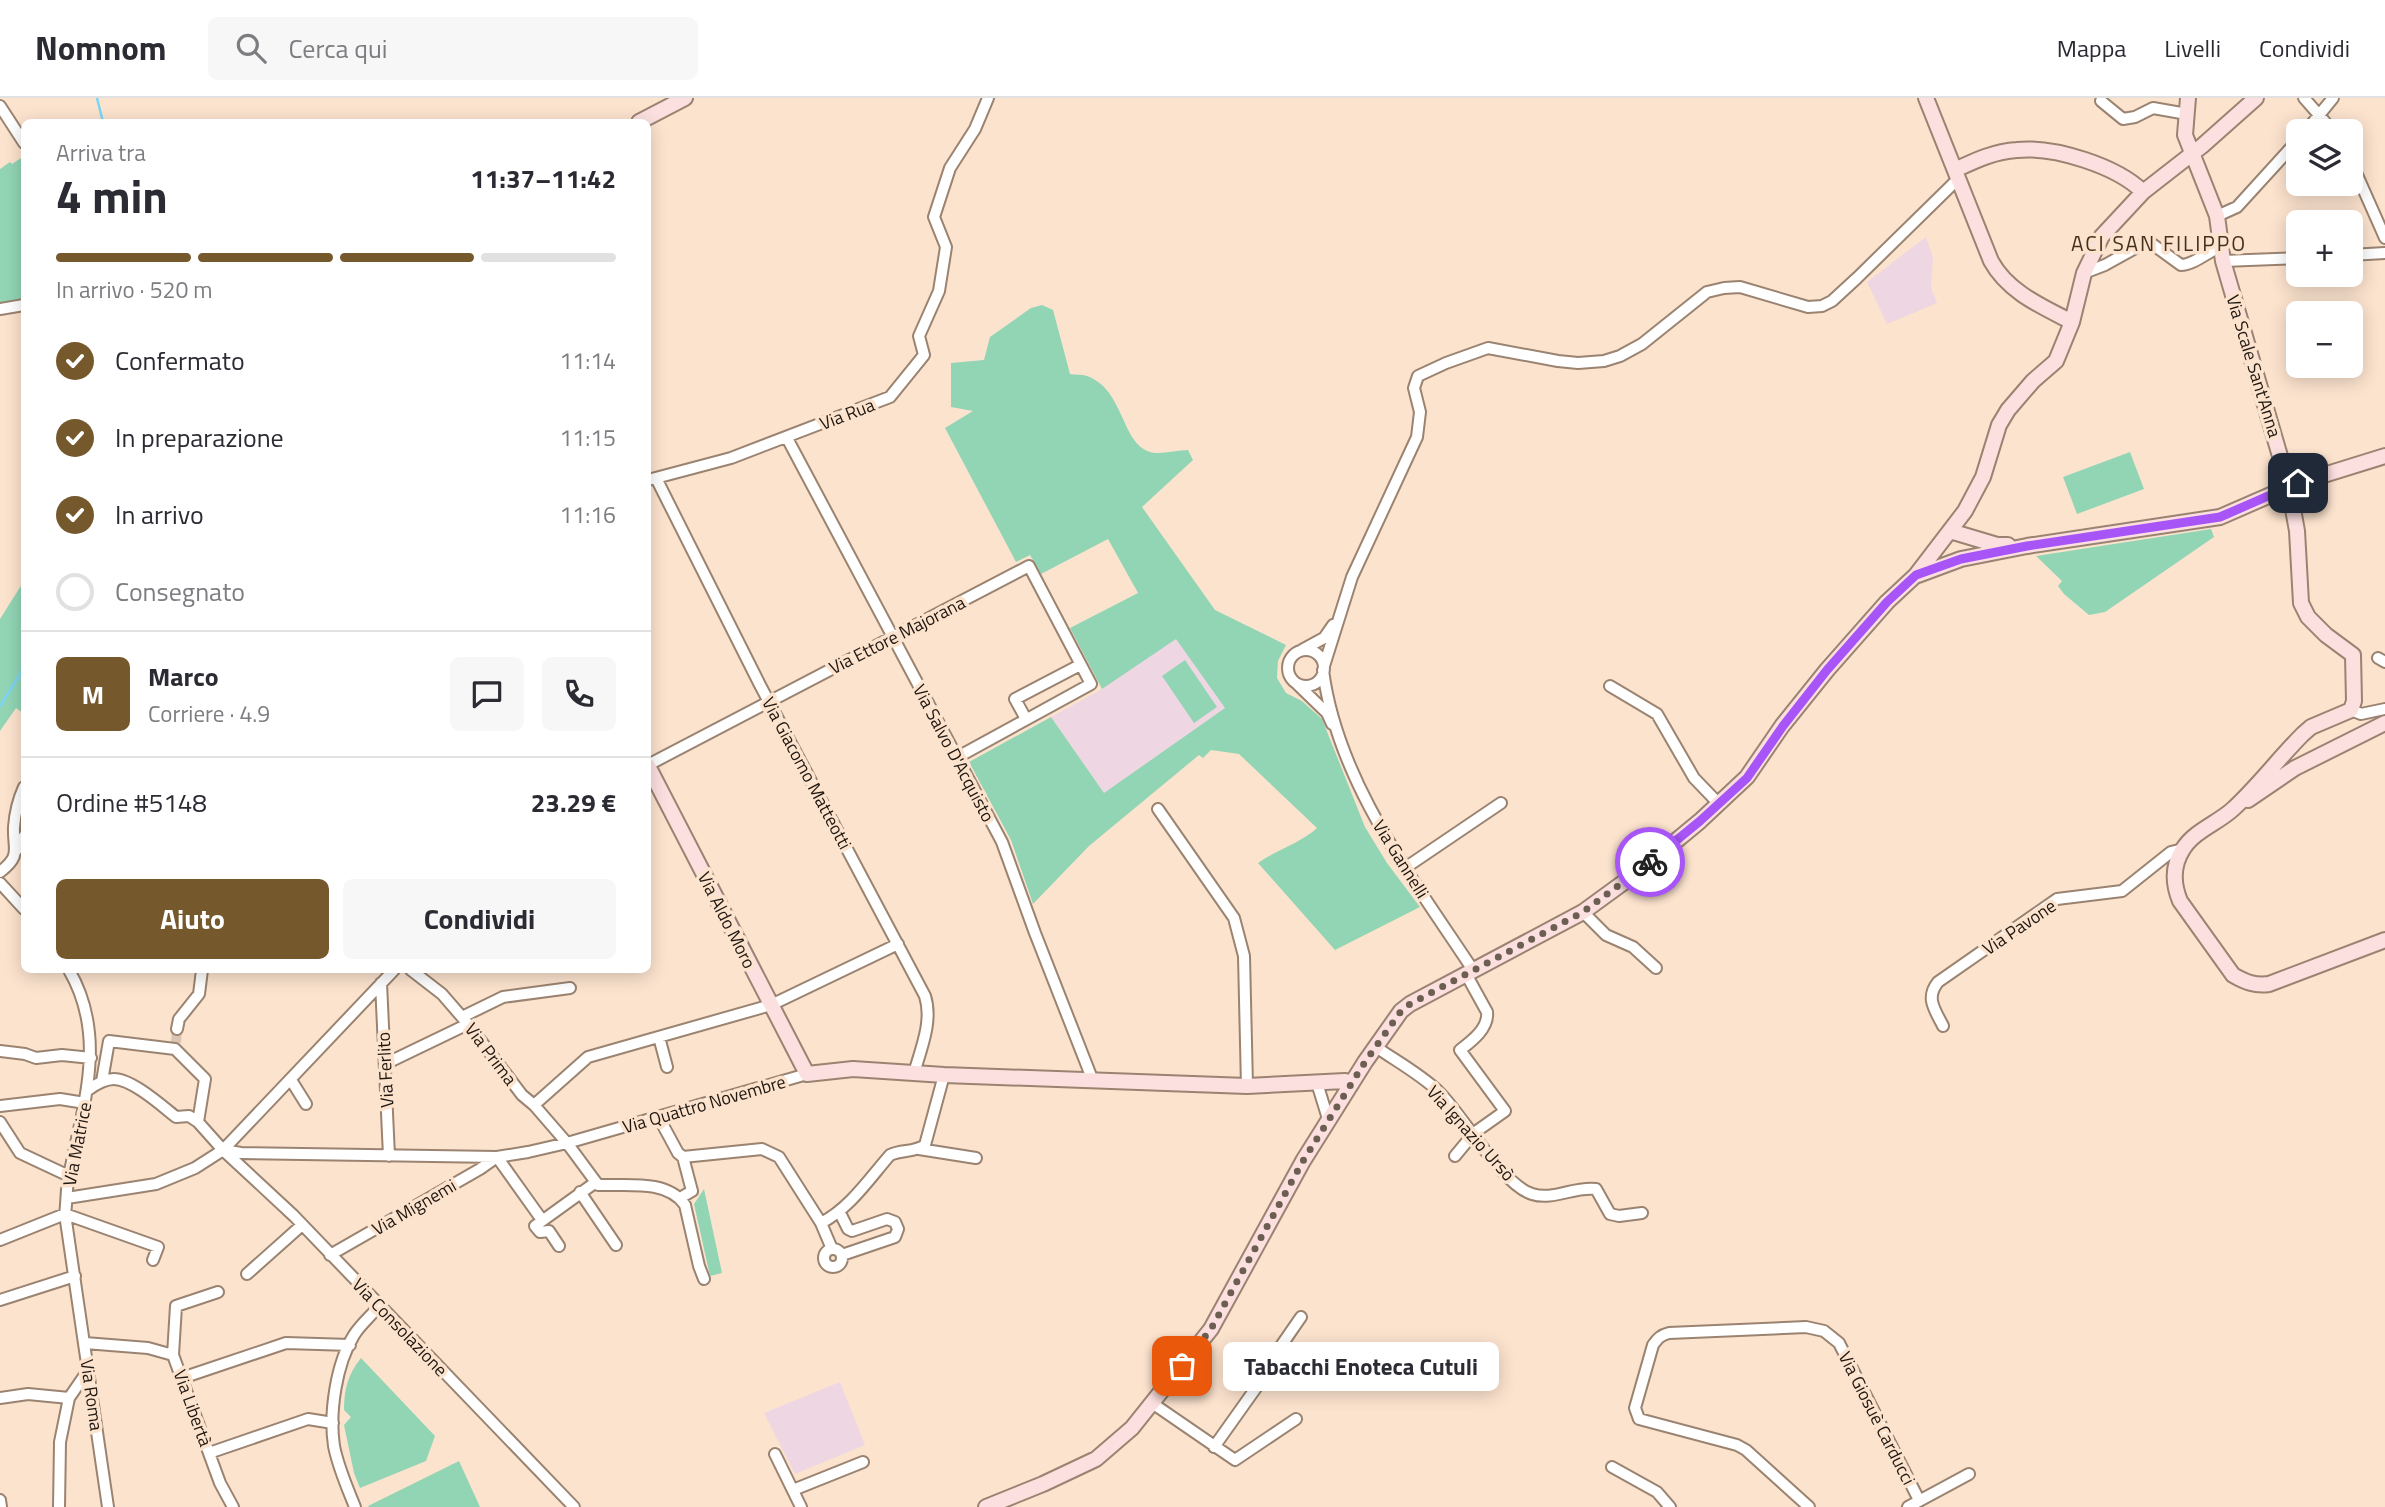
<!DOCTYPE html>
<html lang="it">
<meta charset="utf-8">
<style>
:root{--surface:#fff;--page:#f7f7f7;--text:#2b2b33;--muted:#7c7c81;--line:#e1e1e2;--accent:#75582c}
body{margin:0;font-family:"Titillium Web",sans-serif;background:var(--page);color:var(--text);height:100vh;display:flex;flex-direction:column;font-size:26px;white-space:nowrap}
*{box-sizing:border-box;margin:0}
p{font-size:23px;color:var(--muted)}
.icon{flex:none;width:38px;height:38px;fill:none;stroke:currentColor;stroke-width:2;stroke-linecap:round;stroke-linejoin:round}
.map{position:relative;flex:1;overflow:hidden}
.panel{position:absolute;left:21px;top:21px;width:630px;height:854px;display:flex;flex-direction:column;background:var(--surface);border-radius:10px;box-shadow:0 4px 18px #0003}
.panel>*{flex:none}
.buttons{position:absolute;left:2286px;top:21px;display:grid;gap:14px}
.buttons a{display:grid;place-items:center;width:77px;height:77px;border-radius:10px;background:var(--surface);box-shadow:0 4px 18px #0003;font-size:35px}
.pin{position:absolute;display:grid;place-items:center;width:60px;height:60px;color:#fff;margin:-30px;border-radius:14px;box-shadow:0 4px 10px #0006}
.courier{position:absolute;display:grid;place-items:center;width:70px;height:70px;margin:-35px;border:5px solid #a855f7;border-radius:50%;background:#fff;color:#222;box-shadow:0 2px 9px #0007}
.bubble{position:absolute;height:49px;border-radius:10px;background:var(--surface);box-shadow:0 4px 18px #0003;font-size:23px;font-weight:700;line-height:49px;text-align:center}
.overview em{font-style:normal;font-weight:700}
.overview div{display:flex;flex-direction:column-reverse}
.overview{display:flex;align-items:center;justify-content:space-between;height:119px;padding:0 35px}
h1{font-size:46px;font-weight:700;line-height:52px}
.bar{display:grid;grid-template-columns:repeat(4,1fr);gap:10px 7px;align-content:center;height:84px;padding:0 35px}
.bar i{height:9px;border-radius:5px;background:var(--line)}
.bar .selected{background:var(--accent)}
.bar p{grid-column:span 4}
.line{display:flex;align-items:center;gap:18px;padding:0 35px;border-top:2px solid var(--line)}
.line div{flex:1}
.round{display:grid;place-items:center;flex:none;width:74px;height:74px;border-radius:10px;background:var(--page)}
ol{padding:0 35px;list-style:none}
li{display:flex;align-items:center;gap:21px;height:77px}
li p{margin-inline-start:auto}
li .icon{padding:7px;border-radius:50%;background:var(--accent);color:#fff;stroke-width:4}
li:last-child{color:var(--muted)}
li i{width:38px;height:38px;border:4px solid var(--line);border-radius:50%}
.cta{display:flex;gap:14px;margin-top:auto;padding:14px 35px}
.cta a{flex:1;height:80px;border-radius:10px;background:var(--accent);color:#fff;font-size:28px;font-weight:700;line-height:80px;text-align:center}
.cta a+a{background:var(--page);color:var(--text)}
header{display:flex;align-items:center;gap:42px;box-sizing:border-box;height:98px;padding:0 35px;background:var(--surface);border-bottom:2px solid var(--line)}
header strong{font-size:33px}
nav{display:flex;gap:38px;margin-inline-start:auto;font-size:24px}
.search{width:490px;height:63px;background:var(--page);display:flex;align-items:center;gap:18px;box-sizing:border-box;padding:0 24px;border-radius:10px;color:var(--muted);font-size:26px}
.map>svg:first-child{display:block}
</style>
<header>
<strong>Nomnom</strong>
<div class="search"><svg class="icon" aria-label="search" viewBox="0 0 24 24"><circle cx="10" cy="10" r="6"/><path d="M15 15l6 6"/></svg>Cerca qui</div>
<nav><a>Mappa</a><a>Livelli</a><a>Condividi</a></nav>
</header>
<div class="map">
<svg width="2385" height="1409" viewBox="0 0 2385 1409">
<rect width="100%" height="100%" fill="#fce3ce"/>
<path fill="#eed7e3" d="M1926 139 1933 159 1931 190 1937 205 1887 226 1867 184Z
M1176 540 1225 610 1104 695 1051 619 1102 591Z
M840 1284 865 1347 795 1376 764 1315Z"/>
<path fill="#92d5b5" d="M24 58V204L0 208V71L10 64 12 66Z
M1042 207 1053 212 1070 276C1075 277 1082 276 1087 278 1124 291 1121 345 1150 354 1160 357 1177 352 1188 352L1193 362 1142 409 1215 512 1286 547 1278 563 1277 580 1286 595 1302 603 1322 621 1365 729 1387 765 1420 809 1335 852 1258 765C1276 752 1301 745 1317 730L1239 656 1211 652 1203 660 1199 657 1089 748 1033 806 1011 742 969 664 1051 619 1104 695 1225 610 1176 541 1102 591 1070 530 1138 495 1108 441 1041 476 1030 457 1016 464 945 330 973 313 951 309V265L984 262 990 239 1031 210Z
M2130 354 2144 391 2077 416 2063 379Z
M2211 431 2214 439 2105 514 2089 517 2064 496 2058 488 2062 483 2036 458Z
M24 483V616L16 610 0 633V521Z
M1185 562 1217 609 1194 625 1162 578Z
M704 1091 722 1175 710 1178 694 1106Z
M361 1260 435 1338 426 1363 360 1390 354 1375 344 1327 351 1319 344 1312C344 1291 348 1276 361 1260Z
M459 1363 480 1409H369L368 1408Z"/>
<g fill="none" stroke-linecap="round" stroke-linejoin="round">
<path stroke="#7cd5f6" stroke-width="2.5" d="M97 0 103 24
M0 608 24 570"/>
<path stroke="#dbc4b2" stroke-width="10" stroke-dasharray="10 5" stroke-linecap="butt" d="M176 945 177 931"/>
<g stroke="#9a8370" stroke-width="14">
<path id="street" d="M2304 0 2333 33
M2101 3 2123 21 2135 19 2153 10 2187 16
M0 8 24 45
M2306 33 2333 0
M2350 61 2385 140
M2217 118 2237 109 2298 42
M2350 157 2385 155
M2223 163 2298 160
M2084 175 2105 167 2148 143 2181 167C2194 167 2208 153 2221 149
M0 211 24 207
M787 340 1002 744 1035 835 1093 983
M656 380 760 587 925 898C933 923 921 951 914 975
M648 382 731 360 890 299 924 257 919 238 939 193 946 149 934 119 950 70 975 31 988 0
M1302 552 1324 540 1333 527
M1288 570a18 18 0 1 1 36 0a18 18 0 1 1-36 0Z
M2378 560 2385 564
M1324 568 1352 479 1417 339 1420 314 1414 290 1418 278 1446 265 1488 250 1558 263 1578 265 1604 263 1620 258 1642 246 1707 194 1724 190 1740 189 1808 209 1822 208 1832 203 1857 180 1958 81
M1323 572C1337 683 1413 781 1473 872
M1297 586 1327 615 1332 626
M1610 588 1657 616 1694 680 1719 706
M2351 612 2361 616 2385 611
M1026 621 1015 601 1080 567
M648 667 1029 468 1091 586 956 660
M1158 711 1234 820 1244 858 1247 988
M16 753 24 738
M1405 770 1501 705
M0 774C22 757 13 752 14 729 15 716 19 700 24 689
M0 785 24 811
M1583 814 1606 837 1633 849 1656 870
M69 872C108 939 83 1007 69 1078 66 1090 67 1103 65 1116L108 1409
M411 872 442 896 468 926 522 997 534 1007 567 1045 598 1087C626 1088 667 1081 685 1107L699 1168 704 1181
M381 885 389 1058
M462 919 503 899 570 890
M1943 928C1935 912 1925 900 1938 884L2057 801 2122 793 2171 754 2183 751
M177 931 179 921 199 896 202 872
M659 939 667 969
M1376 949C1396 963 1420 976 1438 993 1463 1017 1502 1087 1532 1096 1553 1103 1574 1088 1596 1091L1610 1116 1619 1118 1642 1115
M175 951 205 981 198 1024
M0 953 25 956 36 960 62 957 91 960
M385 966 468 926
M291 982 306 1006
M102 983 109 943 175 951
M1317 985 1329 1024
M88 992C96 986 104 981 114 981 132 981 162 1008 176 1019L189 1018 198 1024 223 1052 294 1118 574 1409
M534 1007 588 959 771 907 898 846
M0 1008 60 1001 85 1005
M658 1018 678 1055 683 1059 762 1051 779 1059 821 1125C850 1110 869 1081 890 1057 902 1051 914 1055 925 1047L944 977
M0 1024 20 1055 69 1078
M919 1051 976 1060
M223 1052 241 1055 497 1059 528 1054 567 1045 807 976
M1455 1058 1474 1035 1505 1013 1460 952C1472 943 1489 930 1487 914L1466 876
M580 1094 616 1147
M67 1100 156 1086 195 1070 223 1052 394 872
M680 1100 692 1093 683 1059
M839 1113 848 1131 852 1133 887 1121 895 1124 898 1131 895 1139 842 1157
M821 1125 832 1151
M0 1142 65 1116 158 1149 153 1162
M559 1148 549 1133 540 1134 535 1128 596 1084
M824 1160a9 9 0 1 1 18 0a9 9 0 1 1-18 0Z
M330 1157 480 1071 497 1059 542 1122
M247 1176 302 1127
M218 1194 176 1208 173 1257 220 1385 233 1409
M0 1202 75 1178
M85 1245 148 1250 173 1257
M182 1280 286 1245 350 1247
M0 1300 28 1296 69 1300
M1152 1305 1235 1362 1296 1321
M1214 1349 1263 1280 1272 1261 1301 1219
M209 1355 308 1321 333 1325
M775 1356 801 1409
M1612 1369 1657 1394 1670 1409
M793 1392 863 1364
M0 1402 1 1409
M59 1409 60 1344 69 1300 89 1271
M355 1409C347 1389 338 1369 334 1348 329 1315 336 1266 354 1237 360 1227 371 1218 379 1208
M1809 1409 1746 1352 1737 1347 1639 1321 1635 1310 1653 1247C1658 1240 1661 1237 1669 1235L1806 1229 1824 1233 1839 1245 1919 1402
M1908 1409 1969 1376"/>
</g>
<g stroke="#9a8370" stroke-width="18">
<path id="secondary" d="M1926 0 1991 163C2008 194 2041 208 2072 224
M2188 0 2185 37 2217 118 2223 163 2289 389 2297 433 2301 505 2308 519 2326 537 2353 557 2354 603 2351 612 2311 629 2303 636C2279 660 2258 688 2233 711 2218 725 2194 733 2183 751 2172 768 2173 786 2180 803L2233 877C2245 884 2255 888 2269 886L2385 842
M639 24 685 0
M1955 72C1974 63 1995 53 2017 52 2054 48 2117 68 2143 94
M1950 433 1997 447H2008
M1918 477 1961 461 2027 448 2220 419 2298 385 2385 358
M648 668 807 976 853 971 944 977 1247 988 1345 983 1352 985
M2248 702 2295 670 2385 625
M986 1409 1043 1386 1096 1361 1132 1330 1211 1231 1303 1063 1365 964 1401 913 1410 906 1583 814 1642 771 1700 723 1747 679 1782 628 1827 572 1887 504 1916 477 1965 413 1983 379 1999 327 2008 312 2033 283 2056 263 2072 224 2084 175 2102 138 2143 94 2202 48 2256 0"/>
</g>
<use href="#street" stroke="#fff" stroke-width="10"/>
<use href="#secondary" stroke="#fce0e0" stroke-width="14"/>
</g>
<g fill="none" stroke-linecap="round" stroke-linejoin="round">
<path stroke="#6d5e52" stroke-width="7" stroke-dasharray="0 12.6" d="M1182 1268 1211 1231 1303 1063 1365 964 1401 913 1410 906 1583 814 1650 764"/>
<path stroke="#a855f7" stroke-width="9" d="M1650 764 1700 723 1747 680 1783 628 1827 572 1887 504 1916 477 1961 461 2027 448 2220 419 2298 385"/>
</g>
<g text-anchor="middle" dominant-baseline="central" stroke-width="7" stroke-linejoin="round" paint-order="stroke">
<g font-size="18" fill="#201710" stroke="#fce3ce">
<text transform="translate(2254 268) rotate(73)">Via Scale Sant'Anna</text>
<text transform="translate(847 316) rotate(-21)">Via Rua</text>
<text transform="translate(897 537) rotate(-27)">Via Ettore Majorana</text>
<text transform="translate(954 655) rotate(62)">Via Salvo D'Acquisto</text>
<text transform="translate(807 675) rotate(62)">Via Giacomo Matteotti</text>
<text transform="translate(1401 761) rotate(58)">Via Gannelli</text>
<text transform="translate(727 822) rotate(63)">Via Aldo Moro</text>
<text transform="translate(2019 829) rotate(-34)">Via Pavone</text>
<text transform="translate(491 956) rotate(53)">Via Prima</text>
<text transform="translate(385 972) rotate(-93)">Via Ferlito</text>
<text transform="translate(704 1006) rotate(-16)">Via Quattro Novembre</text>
<text transform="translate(1471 1035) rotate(48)">Via Ignazio Ursò</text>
<text transform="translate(77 1046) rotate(-79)">Via Matrice</text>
<text transform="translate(414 1109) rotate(-30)">Via Mignemi</text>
<text transform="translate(400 1229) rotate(46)">Via Consolazione</text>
<text transform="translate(92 1297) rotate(82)">Via Roma</text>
<text transform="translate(193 1310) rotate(70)">Via Libertà</text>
<text transform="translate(1877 1320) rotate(63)">Via Giosuè Carducci</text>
</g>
<g font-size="21" letter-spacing="2" fill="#43301f" stroke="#fce3ce">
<text x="2159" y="145">ACI SAN FILIPPO</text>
</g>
</g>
</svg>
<div class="buttons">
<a><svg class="icon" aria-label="layers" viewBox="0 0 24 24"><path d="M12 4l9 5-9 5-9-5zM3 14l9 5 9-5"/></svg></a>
<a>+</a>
<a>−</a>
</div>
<div class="pin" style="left:1182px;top:1268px;background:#ea580c"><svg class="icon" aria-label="bag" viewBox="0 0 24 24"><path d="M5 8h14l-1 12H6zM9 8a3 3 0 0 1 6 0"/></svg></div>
<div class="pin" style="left:2298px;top:385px;background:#1f2937"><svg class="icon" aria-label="home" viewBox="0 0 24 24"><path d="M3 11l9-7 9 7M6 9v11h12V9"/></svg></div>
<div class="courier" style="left:1650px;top:764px"><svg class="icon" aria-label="bike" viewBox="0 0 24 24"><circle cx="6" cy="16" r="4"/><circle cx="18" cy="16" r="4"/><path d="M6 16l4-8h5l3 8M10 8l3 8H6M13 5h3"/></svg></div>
<div class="bubble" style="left:1223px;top:1244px;width:276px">Tabacchi Enoteca Cutuli</div>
<section class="panel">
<div class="overview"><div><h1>4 min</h1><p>Arriva tra</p></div><em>11:37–11:42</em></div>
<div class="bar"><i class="selected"></i><i class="selected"></i><i class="selected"></i><i></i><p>In arrivo · 520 m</p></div>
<ol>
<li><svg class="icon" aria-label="check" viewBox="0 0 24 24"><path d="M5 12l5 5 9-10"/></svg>Confermato<p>11:14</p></li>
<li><svg class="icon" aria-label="check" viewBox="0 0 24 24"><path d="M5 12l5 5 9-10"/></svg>In preparazione<p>11:15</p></li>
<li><svg class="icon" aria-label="check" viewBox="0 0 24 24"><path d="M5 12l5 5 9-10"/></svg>In arrivo<p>11:16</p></li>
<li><i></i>Consegnato</li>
</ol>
<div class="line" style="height:126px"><b class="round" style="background:var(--accent);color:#fff">M</b><div><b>Marco</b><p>Corriere · 4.9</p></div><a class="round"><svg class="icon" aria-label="chat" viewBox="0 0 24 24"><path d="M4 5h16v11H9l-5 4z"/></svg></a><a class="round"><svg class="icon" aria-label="phone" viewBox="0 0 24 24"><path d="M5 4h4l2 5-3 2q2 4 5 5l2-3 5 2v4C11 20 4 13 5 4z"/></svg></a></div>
<div class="line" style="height:91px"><div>Ordine #5148</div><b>23.29 €</b></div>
<div class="cta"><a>Aiuto</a><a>Condividi</a></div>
</section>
</div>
